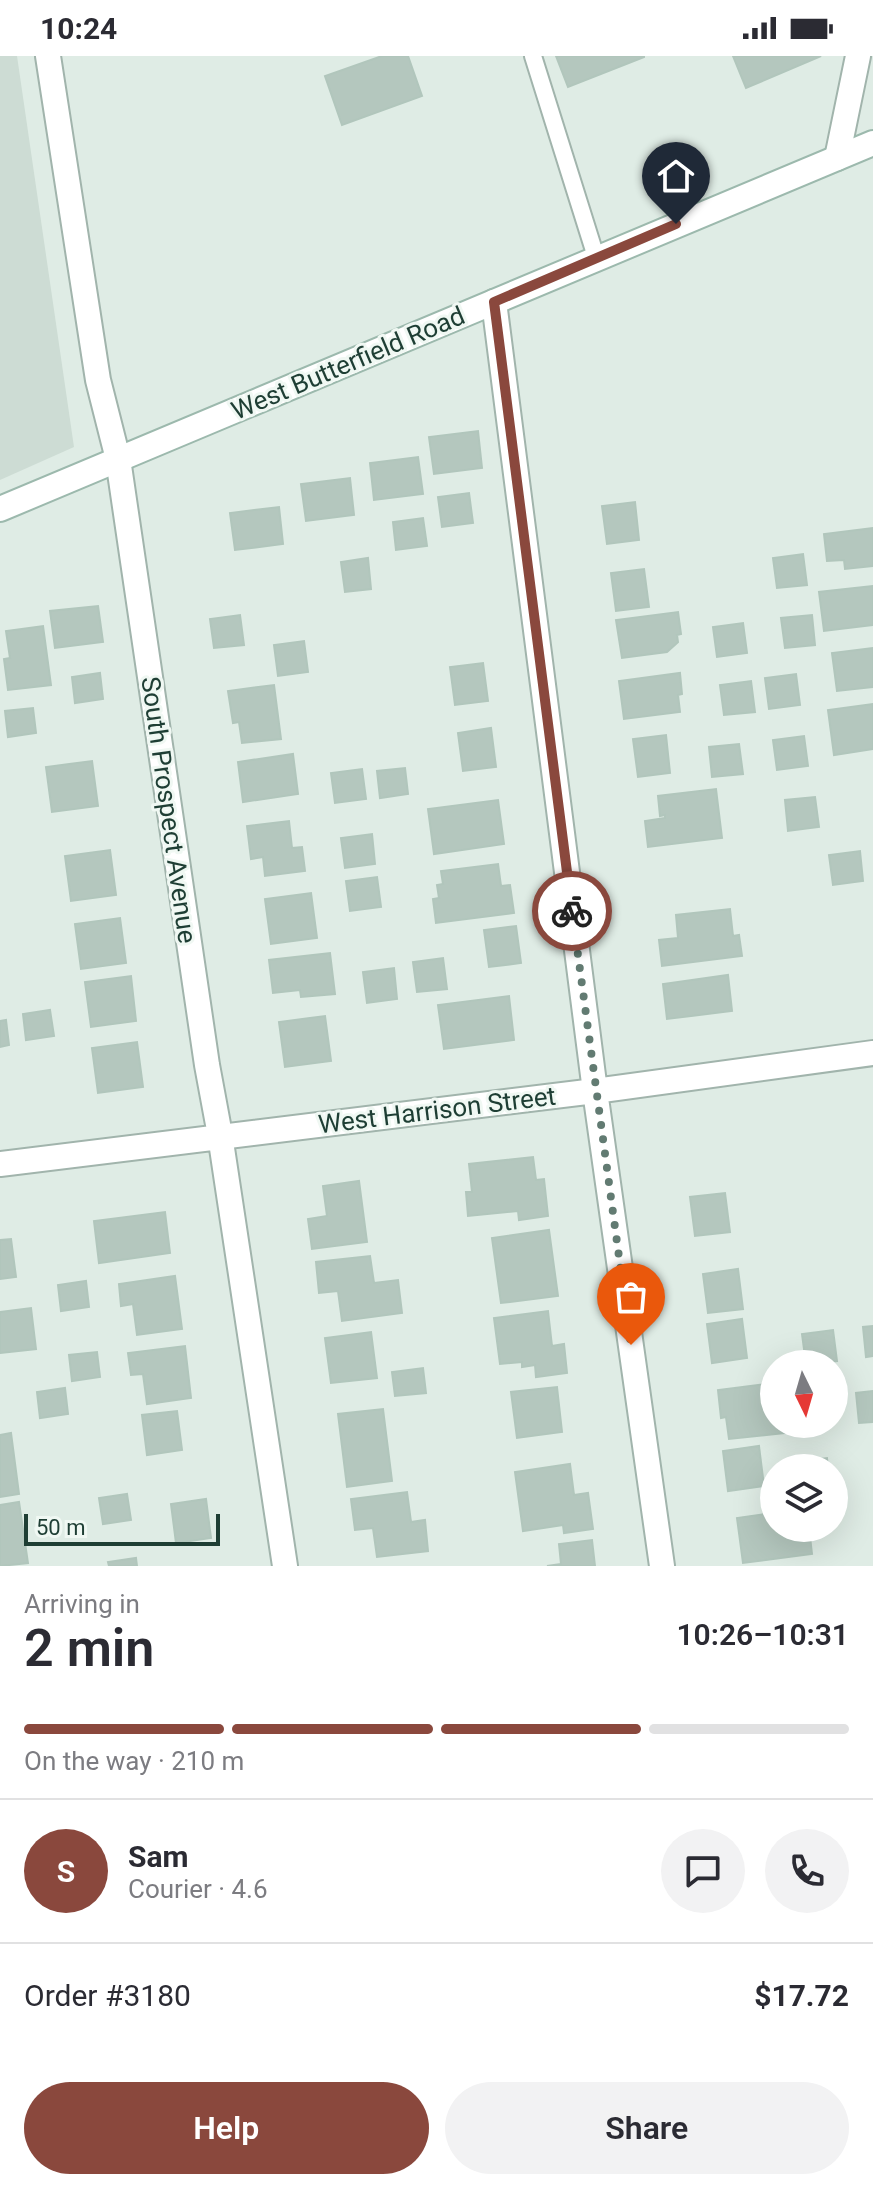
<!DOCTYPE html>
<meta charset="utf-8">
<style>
:root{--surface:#fff;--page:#f2f2f3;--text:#2b2b33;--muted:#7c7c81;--line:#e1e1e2;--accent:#8a483d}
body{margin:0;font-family:Roboto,sans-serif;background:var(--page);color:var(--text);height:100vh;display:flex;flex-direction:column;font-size:30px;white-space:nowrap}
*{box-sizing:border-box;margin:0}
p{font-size:26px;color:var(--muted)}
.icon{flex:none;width:44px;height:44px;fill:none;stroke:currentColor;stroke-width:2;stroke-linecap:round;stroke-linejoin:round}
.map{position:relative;height:1510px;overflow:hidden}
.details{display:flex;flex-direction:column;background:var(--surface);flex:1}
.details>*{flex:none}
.needle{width:52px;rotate:175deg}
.tools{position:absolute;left:760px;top:1294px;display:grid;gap:16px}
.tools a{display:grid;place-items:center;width:88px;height:88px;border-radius:50%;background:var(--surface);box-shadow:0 8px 32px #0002;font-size:40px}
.scale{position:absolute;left:24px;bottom:20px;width:196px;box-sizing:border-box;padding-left:8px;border:4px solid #1e3e34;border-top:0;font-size:22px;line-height:28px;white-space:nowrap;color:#1e3e34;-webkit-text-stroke:6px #f0f8f3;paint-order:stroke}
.pin{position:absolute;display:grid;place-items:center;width:68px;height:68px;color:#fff;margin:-82px -34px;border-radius:50% 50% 50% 0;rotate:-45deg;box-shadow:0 0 8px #0007}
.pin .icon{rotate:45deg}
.courier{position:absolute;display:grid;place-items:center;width:80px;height:80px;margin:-40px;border:6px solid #8a483d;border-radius:50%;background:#fff;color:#222;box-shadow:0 2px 10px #0007}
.summary em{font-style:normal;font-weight:600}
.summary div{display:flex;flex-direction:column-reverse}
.summary{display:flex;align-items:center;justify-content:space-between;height:136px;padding:0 24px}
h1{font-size:52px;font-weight:600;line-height:60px}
.bar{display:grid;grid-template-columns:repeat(4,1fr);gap:12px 8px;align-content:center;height:96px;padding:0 24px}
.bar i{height:10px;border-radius:6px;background:var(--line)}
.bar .selected{background:var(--accent)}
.bar p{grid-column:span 4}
.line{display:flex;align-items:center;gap:20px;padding:0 24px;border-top:2px solid var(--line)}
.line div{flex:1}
.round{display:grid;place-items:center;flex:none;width:84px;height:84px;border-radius:42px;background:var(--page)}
.cta{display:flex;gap:16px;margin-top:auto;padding:16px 24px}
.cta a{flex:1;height:92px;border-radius:48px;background:var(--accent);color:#fff;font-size:32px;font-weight:600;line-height:92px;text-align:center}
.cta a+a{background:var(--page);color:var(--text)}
.status{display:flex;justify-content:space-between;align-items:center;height:56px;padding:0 40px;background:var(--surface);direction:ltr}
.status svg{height:22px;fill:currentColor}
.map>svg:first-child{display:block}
</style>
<div class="status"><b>10:24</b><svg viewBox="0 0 49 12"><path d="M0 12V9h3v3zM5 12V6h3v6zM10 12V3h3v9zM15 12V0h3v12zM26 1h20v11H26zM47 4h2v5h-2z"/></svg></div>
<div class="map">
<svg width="873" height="1510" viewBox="0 0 873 1510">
<rect width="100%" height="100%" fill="#dfece5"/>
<path fill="#cddcd4" d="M0 0H17L74 391 0 424Z"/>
<path fill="#b4c7be" stroke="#b1c6bc" stroke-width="2" d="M382 0H408L422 40 342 69 325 20Z
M556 0H644V1L568 31Z
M733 0H821L746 32Z
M478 375 482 412 434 418 429 381Z
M418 401 423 438 374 444 370 407Z
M350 422 354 459 306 465 301 428Z
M469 437 473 467 442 471 438 441Z
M635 446 639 484 607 488 602 450Z
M279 451 283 488 235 494 230 457Z
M423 462 427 490 396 494 393 466Z
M873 472V510L845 513 844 504 827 505 824 478Z
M803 498 807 529 777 532 773 502Z
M368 502 371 533 345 536 341 506Z
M644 513 649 551 616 555 611 517Z
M873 530V569L824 575 819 536Z
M98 550 103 586 55 592 50 555Z
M678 556 681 578 677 579 678 586 667 596 622 602 616 564Z
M240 559 244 589 214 592 210 563Z
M812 559 815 589 785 592 781 562Z
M743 567 747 597 717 601 713 571Z
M43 570 51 629 8 634 4 603 10 602 6 575Z
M304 585 308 616 278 620 274 589Z
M873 592V631L837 635 832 597Z
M483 607 488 645 455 649 450 611Z
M100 617 103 643 75 647 72 621Z
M680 617 682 638 678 639 680 656 624 663 619 625Z
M796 618 800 649 769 653 765 622Z
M751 625 755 656 724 659 720 629Z
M274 629 281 683 242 687 239 666 233 667 228 635Z
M873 648V693L834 699 828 654Z
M33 652 36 677 8 681 5 655Z
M491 672 496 711 463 715 458 677Z
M666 679 670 717 638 721 633 683Z
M804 680 808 710 777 714 773 684Z
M739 688 743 718 712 721 709 691Z
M293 698 298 738 243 746 238 706Z
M92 705 98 750 52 756 46 711Z
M405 712 408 738 380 742 377 715Z
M362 713 366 743 335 747 331 717Z
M716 733 722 782 648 791 645 765 665 762V759L660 760 658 740Z
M815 741 819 771 788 775 785 744Z
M498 744 504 788 434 798 428 753Z
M289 765 292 792 302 791 305 815 265 820 263 801 251 803 247 770Z
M372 778 375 808 345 812 341 782Z
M110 794 116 839 71 845 65 800Z
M860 795 863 825 833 829 829 799Z
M498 808 501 830 510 829 514 857 436 867 433 843 439 842 437 829 443 828 441 815Z
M377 821 381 851 350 855 346 825Z
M311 837 317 882 271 888 265 843Z
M730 853 733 880 739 879 742 900 662 910 659 884 678 882 676 859Z
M120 862 126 907 81 913 75 868Z
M516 870 521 907 489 911 484 874Z
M330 897 335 938 301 941 300 934 273 937 269 904Z
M443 902 447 933 417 936 413 906Z
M394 912 397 943 367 947 363 916Z
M728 919 732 955 667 963 663 928Z
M131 920 136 965 91 971 85 926Z
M509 940 514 984 444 993 438 949Z
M50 954 54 980 26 984 23 958Z
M325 960 331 1005 285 1011 279 966Z
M6 964 9 989 0 991V965Z
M137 986 143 1031 98 1037 92 992Z
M533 1101 536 1124 544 1123 548 1160 519 1164 518 1155 468 1160 466 1136H472L469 1108Z
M359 1125 367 1186 312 1193 308 1163 327 1160 323 1130Z
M725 1137 730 1176 695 1180 690 1141Z
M165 1156 170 1197 99 1207 94 1165Z
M549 1174 558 1240 501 1247 492 1182Z
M11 1183 16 1221 0 1223V1184Z
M370 1200 374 1227 398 1224 402 1257 342 1265 338 1235 319 1237 316 1206Z
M738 1213 743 1253 708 1257 703 1218Z
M175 1220 182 1273 137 1279 133 1248 121 1250 119 1228Z
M86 1225 89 1251 61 1255 58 1229Z
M31 1252 36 1293 0 1297V1256Z
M548 1255 552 1290 564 1288 567 1317 536 1321 535 1309 522 1311V1306L500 1308 494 1262Z
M742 1263 747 1302 712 1307 707 1268Z
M873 1270V1300L866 1301 863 1271Z
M833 1274 837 1305 806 1308 802 1278Z
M371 1276 377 1322 331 1327 325 1282Z
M185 1290 191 1342 147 1348 143 1318 131 1319 128 1297Z
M97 1296 100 1321 72 1325 69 1299Z
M423 1312 426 1337 395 1340 392 1316Z
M774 1327V1368H792L793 1376 729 1383 726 1361 721 1362 718 1334Z
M557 1331 562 1376 517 1382 511 1336Z
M65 1332 68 1358 40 1362 37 1336Z
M873 1335V1366L859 1367 856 1337Z
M383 1353 392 1425 347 1431 338 1358Z
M177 1355 182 1394 147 1399 142 1359Z
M11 1377 19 1438 0 1441V1379Z
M759 1390 764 1430 728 1435 723 1395Z
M827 1402 828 1412H797L796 1406Z
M570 1408 574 1439 588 1437 593 1473 564 1477 563 1469 523 1475 515 1416Z
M407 1436 411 1466 425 1464 428 1495 377 1501 373 1472 355 1474 351 1443Z
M127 1438 131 1464 103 1468 99 1442Z
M206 1443 211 1482 176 1487 171 1448Z
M19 1446 28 1507 0 1510V1449Z
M774 1457V1472H809L812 1498 743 1507 737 1462Z
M592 1484 595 1510H547L561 1508 559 1488Z
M136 1502 137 1510H109L108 1506Z"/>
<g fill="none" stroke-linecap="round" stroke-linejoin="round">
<g stroke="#a1b4ac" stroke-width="20">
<path id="lane" d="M533 0 596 201"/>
</g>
<g stroke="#a1b4ac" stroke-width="28">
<path id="street" d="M48 0 98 324 118 403 207 1009 220 1079 285 1510
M837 102 858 0
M494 246 595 1035 662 1510
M0 1108 595 1035 873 997"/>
</g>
<g stroke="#9cb9ad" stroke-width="28">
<path id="secondary" d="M0 453 873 87"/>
</g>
<use href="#lane" stroke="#fff" stroke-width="16"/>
<use href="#street" stroke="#fff" stroke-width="24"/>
<use href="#secondary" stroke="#fff" stroke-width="24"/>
</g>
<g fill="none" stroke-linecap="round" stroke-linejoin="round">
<path stroke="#627b72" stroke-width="8" stroke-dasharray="0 14.4" d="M572 855 631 1289"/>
<path stroke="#8a483d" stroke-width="10" d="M572 855 494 246 676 168"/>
</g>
<g text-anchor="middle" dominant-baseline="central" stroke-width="6" stroke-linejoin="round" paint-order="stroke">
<g font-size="26" fill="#1e3e34" stroke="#f0f8f3">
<text transform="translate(348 307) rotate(-23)">West Butterfield Road</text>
<text transform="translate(169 754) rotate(82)">South Prospect Avenue</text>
<text transform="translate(437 1054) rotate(-7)">West Harrison Street</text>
</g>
</g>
</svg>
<div class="tools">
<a><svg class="needle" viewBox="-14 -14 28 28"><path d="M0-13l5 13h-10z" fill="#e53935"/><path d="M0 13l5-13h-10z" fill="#7c7c81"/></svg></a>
<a><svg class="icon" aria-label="layers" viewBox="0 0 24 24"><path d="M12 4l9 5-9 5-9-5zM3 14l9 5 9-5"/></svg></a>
</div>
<div class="scale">50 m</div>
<div class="pin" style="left:631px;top:1289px;background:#ea580c"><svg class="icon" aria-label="bag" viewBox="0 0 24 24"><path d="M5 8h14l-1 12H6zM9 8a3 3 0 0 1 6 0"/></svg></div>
<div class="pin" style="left:676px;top:168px;background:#1f2937"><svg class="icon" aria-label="home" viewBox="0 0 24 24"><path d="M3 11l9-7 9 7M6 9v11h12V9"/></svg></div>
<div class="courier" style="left:572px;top:855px"><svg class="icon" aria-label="bike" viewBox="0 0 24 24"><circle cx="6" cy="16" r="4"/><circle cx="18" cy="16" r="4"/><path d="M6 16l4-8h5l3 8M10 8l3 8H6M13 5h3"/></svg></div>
</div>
<section class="details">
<div class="summary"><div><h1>2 min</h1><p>Arriving in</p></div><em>10:26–10:31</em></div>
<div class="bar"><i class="selected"></i><i class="selected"></i><i class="selected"></i><i></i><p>On the way · 210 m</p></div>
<div class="line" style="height:144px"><b class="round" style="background:var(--accent);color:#fff">S</b><div><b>Sam</b><p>Courier · 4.6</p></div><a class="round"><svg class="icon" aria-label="chat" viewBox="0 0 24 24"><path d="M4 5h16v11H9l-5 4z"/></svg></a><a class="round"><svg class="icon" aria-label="phone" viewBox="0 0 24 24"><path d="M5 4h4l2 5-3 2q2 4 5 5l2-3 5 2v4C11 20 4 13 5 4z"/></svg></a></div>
<div class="line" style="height:104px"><div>Order #3180</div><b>$17.72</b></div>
<div class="cta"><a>Help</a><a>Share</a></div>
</section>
